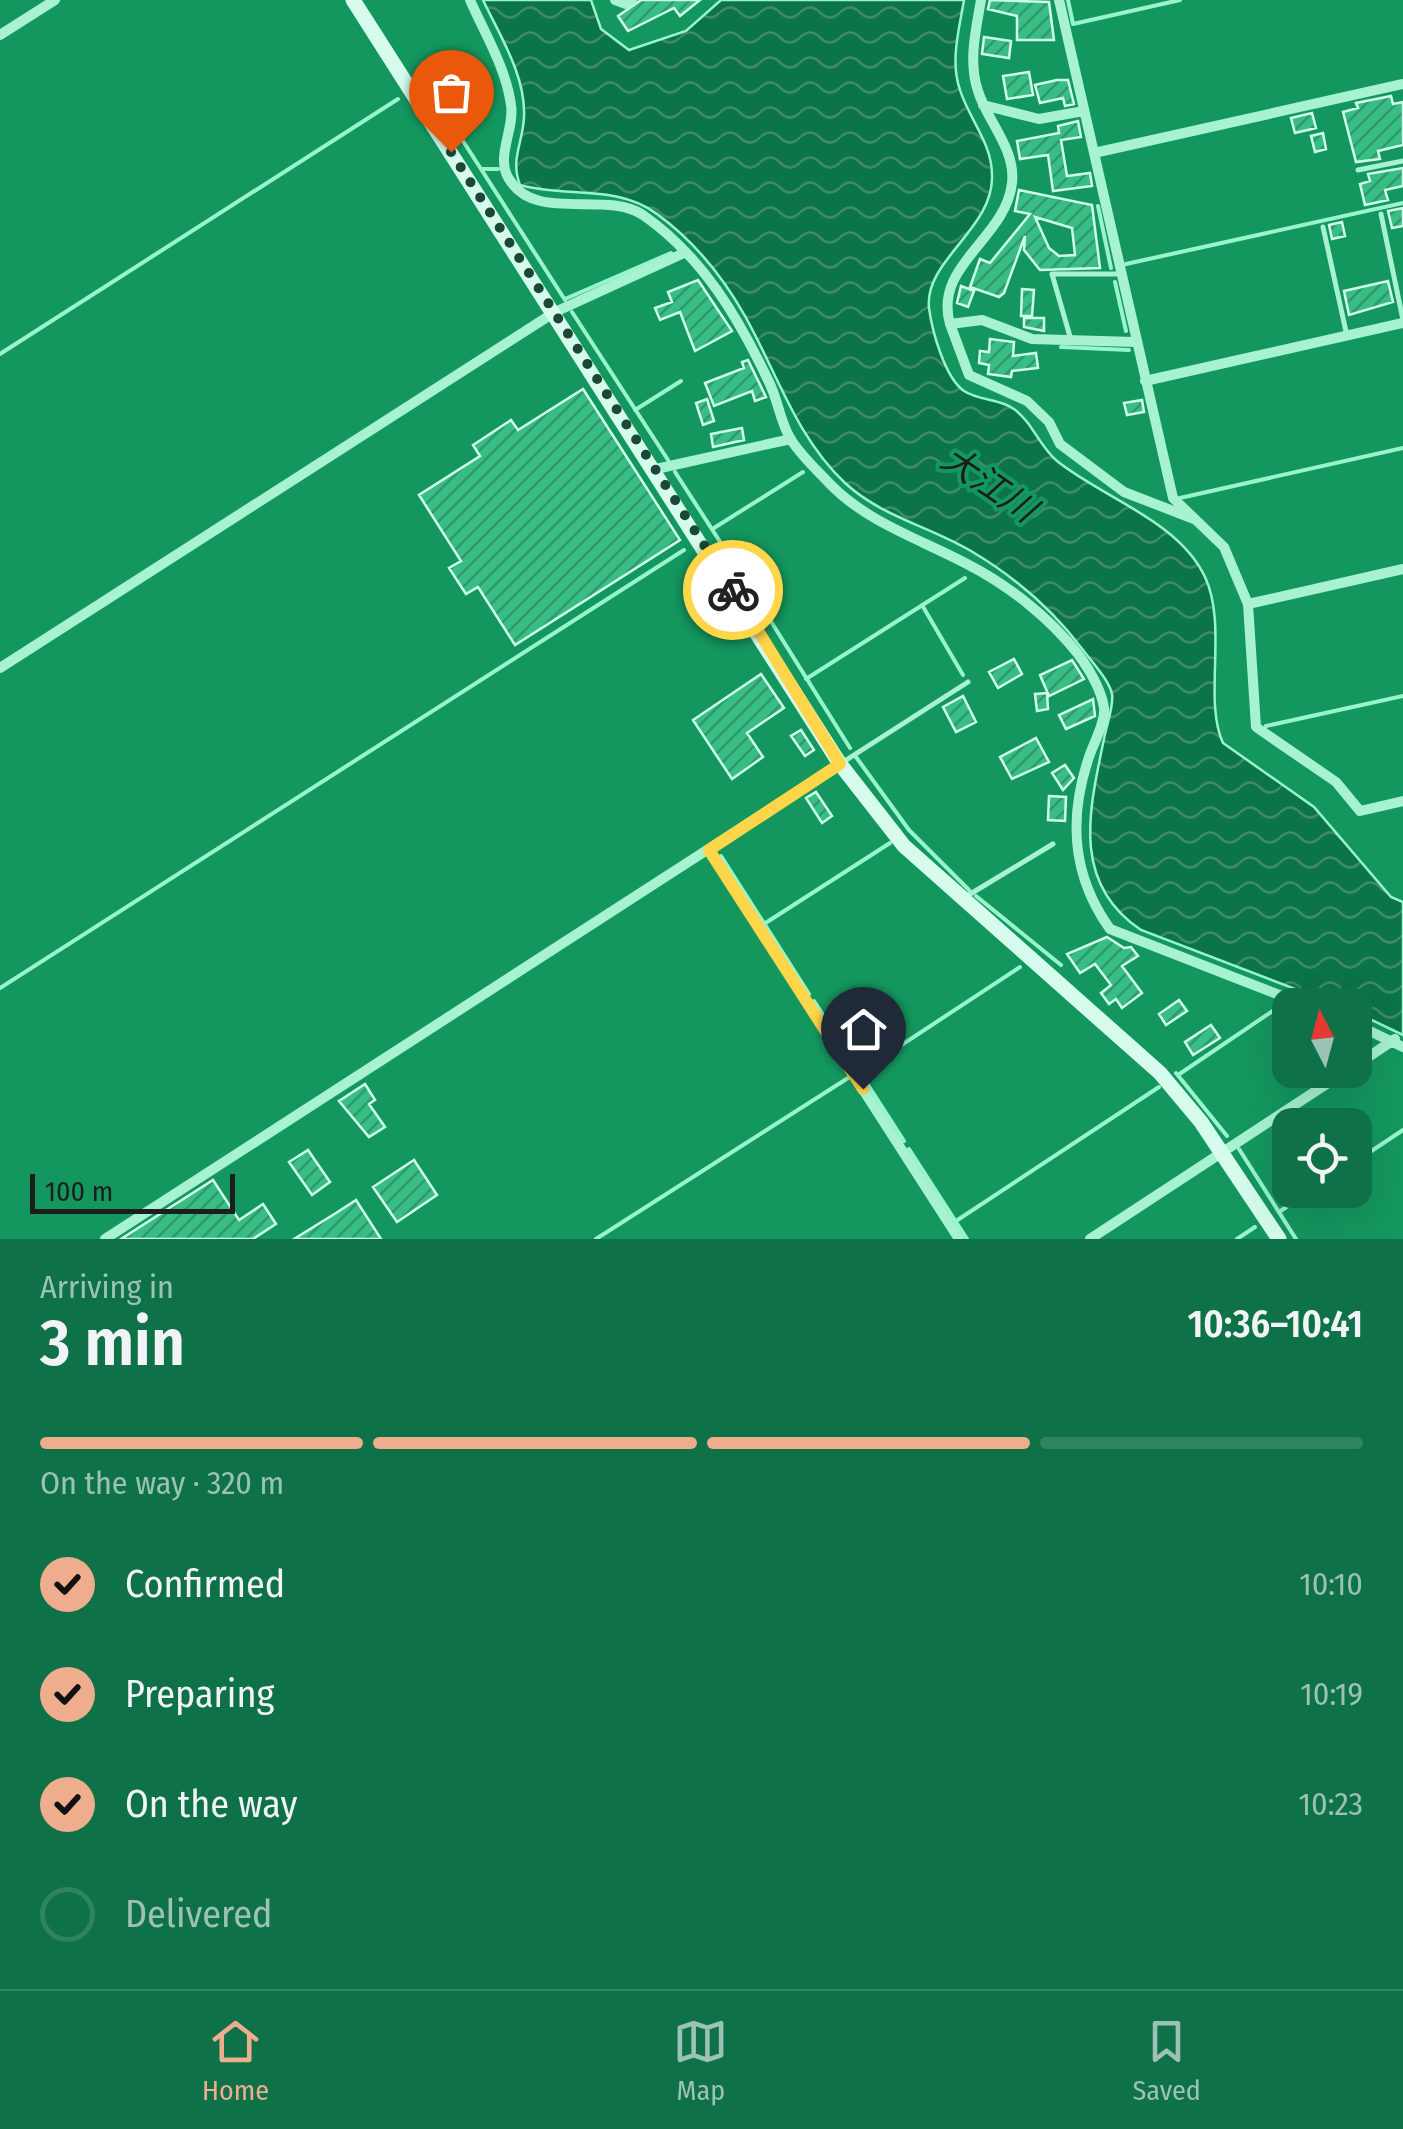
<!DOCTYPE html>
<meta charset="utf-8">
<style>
:root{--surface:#0f7147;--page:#18764e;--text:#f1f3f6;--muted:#9bc2b4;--line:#2f8360;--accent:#eead8d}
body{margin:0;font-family:"Fira Sans Condensed","Noto Sans JP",sans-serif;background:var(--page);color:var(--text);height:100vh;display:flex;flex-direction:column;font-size:38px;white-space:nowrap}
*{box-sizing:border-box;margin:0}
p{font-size:32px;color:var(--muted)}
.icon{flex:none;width:55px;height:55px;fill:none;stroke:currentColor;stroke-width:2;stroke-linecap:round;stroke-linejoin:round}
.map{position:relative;height:1239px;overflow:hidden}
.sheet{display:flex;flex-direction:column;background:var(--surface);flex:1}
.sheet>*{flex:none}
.needle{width:65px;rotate:354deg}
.controls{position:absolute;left:1272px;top:988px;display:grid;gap:20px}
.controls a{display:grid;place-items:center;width:100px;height:100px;border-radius:20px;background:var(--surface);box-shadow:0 10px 40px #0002;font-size:50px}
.scale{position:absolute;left:30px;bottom:25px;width:205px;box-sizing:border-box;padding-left:10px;border:5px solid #1d1d1d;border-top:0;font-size:28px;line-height:35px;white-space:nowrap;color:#1d1d1d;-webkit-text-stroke:8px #14975f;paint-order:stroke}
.pin{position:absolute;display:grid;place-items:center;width:85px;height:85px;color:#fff;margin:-102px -42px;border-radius:50% 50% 50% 0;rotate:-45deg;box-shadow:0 0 10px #0007}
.pin .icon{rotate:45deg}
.courier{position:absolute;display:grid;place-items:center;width:100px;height:100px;margin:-50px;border:8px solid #ffd54a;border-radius:50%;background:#fff;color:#222;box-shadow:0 2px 12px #0007}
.headline em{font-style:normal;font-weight:600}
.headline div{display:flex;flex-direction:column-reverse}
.headline{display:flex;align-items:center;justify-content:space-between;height:170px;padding:0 40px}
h1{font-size:65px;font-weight:600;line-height:75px}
.bar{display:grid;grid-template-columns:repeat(4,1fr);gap:15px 10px;align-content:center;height:120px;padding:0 40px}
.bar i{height:12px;border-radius:8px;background:var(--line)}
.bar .selected{background:var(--accent)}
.bar p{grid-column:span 4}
ol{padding:0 40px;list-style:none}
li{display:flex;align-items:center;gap:30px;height:110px}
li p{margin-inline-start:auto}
li .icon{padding:10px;border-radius:50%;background:var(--accent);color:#111;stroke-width:4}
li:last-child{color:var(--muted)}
li i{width:55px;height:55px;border:5px solid var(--line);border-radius:50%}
.tabs{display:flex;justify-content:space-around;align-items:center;height:140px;border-top:2px solid var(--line);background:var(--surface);font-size:28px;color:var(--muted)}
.tabs a{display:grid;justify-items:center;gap:5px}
.tabs .selected{color:var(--accent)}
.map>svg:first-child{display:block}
</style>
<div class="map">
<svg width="1403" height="1239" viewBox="0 0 1403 1239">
<defs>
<pattern id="water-waves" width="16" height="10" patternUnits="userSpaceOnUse" patternTransform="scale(2.5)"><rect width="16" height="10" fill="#0c7449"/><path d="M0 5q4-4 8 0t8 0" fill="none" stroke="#40896b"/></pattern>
<pattern id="building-hatch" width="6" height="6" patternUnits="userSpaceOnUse" patternTransform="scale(2.5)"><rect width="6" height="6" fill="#38bd84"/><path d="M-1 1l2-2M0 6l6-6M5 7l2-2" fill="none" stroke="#2f996b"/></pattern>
</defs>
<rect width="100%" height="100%" fill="#14975f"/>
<path fill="url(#water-waves)" stroke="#98f5cb" stroke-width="2.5" d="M483 0H591L601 29 629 50 686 31 721 0H964C959 30 950 61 960 90 969 119 992 143 992 175 994 229 924 260 929 308 932 331 945 378 964 391 979 401 999 398 1014 409 1033 423 1039 446 1057 461 1103 498 1179 521 1205 577 1228 626 1203 700 1223 743L1314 807 1391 897 1403 902V1035L1355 1012V1005H1337L1141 930C1071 883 1089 811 1104 739 1106 727 1114 706 1112 694 1109 680 1092 662 1083 650 1053 610 1015 577 971 551 929 526 882 517 845 483 796 437 777 373 745 316 723 277 694 241 657 214 618 184 565 198 520 185 510 159 523 143 524 117 526 76 500 36 483 0Z"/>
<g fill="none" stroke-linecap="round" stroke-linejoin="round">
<path stroke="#98f5cb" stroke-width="4" d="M1068 0 1073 24 1180 0
M421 76 481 169H498
M481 169 565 300
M1098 206 1111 268
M1126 264 1403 203
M1115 282 1126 331
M565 299 671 253
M572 312 668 460
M1061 347 1129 350
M0 354 398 99
M635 410 681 381
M675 472 757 599
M1180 498 1403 448
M714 528 803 472
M922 605 963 675
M762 607 850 748
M806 679 965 578
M1266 726 1403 696
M856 757 909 830 969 890
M721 856 809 994
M976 896 1061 965
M764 924 890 843
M0 988 684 550
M814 1001 904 1141
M859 1073 1020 967
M1176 1073 1227 1136
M1178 1075 1277 1008
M909 1149 967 1239
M1239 1149 1296 1239
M1355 1162 1403 1130
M1279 1212 1312 1190
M956 1221 1159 1087
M596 1239 848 1078
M1237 1239 1255 1227"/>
</g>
<path fill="url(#building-hatch)" stroke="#cdfde8" stroke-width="2.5" fill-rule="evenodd" d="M641 0H700L680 16 674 8 628 31 618 16Z
M990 0 1049 2 1054 40H1017V16L988 9Z
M984 37 1011 41 1009 58 982 54Z
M1029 72 1033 95 1007 99 1003 76Z
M1057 80H1068L1074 104 1065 106 1063 98 1040 103 1035 85Z
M1391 96 1393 104 1403 102V145L1378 151 1380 159 1356 162 1343 112 1358 108 1356 103Z
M1312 113 1316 128 1295 133 1291 118Z
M1078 121 1081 137 1061 140 1067 176 1090 173 1092 186 1053 191 1048 155 1020 159 1017 141 1059 133 1058 126Z
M1323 133 1326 149 1315 152 1311 136Z
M1403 168V186L1385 190 1388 200 1365 205 1360 184 1370 181 1368 174Z
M1019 190 1092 205 1100 268 1040 270 1024 250 1025 236 1004 293 999 297 970 287 980 259 990 263 1030 214 1015 211ZM1035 217 1072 228 1075 255 1059 256 1049 248Z
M1403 208V226L1392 228 1388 211Z
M1342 222 1345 236 1332 239 1329 225Z
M698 280 732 331 695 351 680 312 660 320 655 308 672 302 668 292Z
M1388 281 1393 302 1349 315 1344 291Z
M961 286 974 291 968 307 957 303Z
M1022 289 1034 290 1032 316H1021Z
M1024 318H1044V331L1024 327Z
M990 339 1014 342 1013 356 1036 353 1038 368 1012 371 1011 377 988 374 989 365 979 363 980 351 989 352Z
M748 360 766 397 755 401 752 391 714 406 705 383 744 368 742 362Z
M583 389 680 540 515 645 478 587 466 594 449 568 461 561 419 495 480 456 473 445 511 420 518 430Z
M707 399 714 421 703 425 696 403Z
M1142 400 1144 412 1127 415 1124 403Z
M742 428 744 440 713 447 711 434Z
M1014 659 1022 674 998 688 989 672Z
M1072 660 1084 679 1049 696 1040 675Z
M761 674 784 708 747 733 763 757 732 779 693 720Z
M1047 693 1048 709 1037 711 1035 694Z
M963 696 976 722 956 732 943 707Z
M1093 699 1095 716 1066 729 1059 715Z
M801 730 814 750 805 756 791 736Z
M1036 738 1049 762 1012 779 1000 757Z
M1065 765 1074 778 1063 790 1052 773Z
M816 792 832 816 822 823 806 798Z
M1049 796 1066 797 1065 821 1048 820Z
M1107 937 1124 948 1131 947 1138 956 1122 966 1142 993 1122 1008 1116 999 1109 1004 1101 993 1111 985 1095 964 1080 973 1067 954Z
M1179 1000 1187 1011 1166 1025 1159 1014Z
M1211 1025 1220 1038 1193 1055 1185 1042Z
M365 1084 375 1100 369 1104 385 1127 369 1137 339 1101Z
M308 1150 330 1182 312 1195 289 1162Z
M414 1160 437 1195 397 1222 373 1187Z
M213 1180 239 1220 263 1204 276 1224 253 1239H121Z
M356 1200 381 1239H294L336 1213Z"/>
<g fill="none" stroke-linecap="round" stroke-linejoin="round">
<path stroke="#a6f2d1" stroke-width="5" d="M1358 170 1403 161
M1381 214 1403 320
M1323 227 1347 336
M1071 340 1052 274H1121
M843 762 968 682
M967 896 1053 844"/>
<path stroke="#a6f2d1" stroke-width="10" d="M470 0C485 34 506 68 511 105 515 129 495 157 509 179 535 223 605 190 643 215 703 257 738 317 769 382 778 400 780 421 790 438 800 455 817 470 830 484 868 523 920 539 967 564 1008 585 1049 617 1078 654 1089 669 1101 688 1104 708 1106 722 1093 744 1089 757 1068 819 1072 876 1110 929L1305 1005
M615 0 626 4 632 0
M981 0C976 29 968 62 978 91 987 121 1016 149 1012 183 1006 239 933 265 950 324L982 320 1032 339 1135 342
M1059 0 1173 498 1224 547 1248 604 1403 569
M0 35 55 0
M983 105 1039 119 1084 111
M1094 153 1403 84
M950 324 969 375 1027 401 1049 422 1060 444 1124 492 1194 519
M1145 381 1403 323
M656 469 791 439
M1248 604 1256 727 1336 782 1360 811 1403 801
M0 668 555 312 684 253
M709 850 959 1239
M1355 1024 1403 1047
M1355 1066 1395 1039
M105 1239 840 764
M1090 1239 1348 1070"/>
<path stroke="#d5fcec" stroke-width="15" d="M353 0 840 764 904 846 1160 1073 1201 1122 1279 1239"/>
</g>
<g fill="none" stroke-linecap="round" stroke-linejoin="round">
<path stroke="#1a4834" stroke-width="10" stroke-dasharray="0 18" d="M451 152 733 590"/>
<path stroke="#ffd54a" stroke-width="12" d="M733 590 840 764 709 850 863 1089"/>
</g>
<g text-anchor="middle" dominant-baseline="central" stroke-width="8" stroke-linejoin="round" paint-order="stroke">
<g font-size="35" font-style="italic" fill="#191d1b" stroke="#14975f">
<text transform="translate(989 484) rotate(34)">大江川</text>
</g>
</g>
</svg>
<div class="controls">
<a><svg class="needle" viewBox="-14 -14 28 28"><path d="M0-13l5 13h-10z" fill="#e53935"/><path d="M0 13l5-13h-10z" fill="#9bc2b4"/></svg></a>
<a><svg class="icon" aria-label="locate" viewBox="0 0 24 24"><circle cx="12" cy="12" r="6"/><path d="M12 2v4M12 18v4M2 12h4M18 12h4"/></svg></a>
</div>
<div class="scale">100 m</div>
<div class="pin" style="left:451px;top:152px;background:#ea580c"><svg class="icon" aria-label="bag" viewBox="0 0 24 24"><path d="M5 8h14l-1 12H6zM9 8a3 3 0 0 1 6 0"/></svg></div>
<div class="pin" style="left:863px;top:1089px;background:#1f2937"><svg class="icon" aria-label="home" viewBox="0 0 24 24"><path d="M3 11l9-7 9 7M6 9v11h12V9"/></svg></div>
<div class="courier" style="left:733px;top:590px"><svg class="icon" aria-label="bike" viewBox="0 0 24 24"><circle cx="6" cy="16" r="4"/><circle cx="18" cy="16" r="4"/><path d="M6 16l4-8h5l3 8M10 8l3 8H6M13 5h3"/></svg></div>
</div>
<section class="sheet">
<div class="headline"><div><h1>3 min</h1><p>Arriving in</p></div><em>10:36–10:41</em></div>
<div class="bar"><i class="selected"></i><i class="selected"></i><i class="selected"></i><i></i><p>On the way · 320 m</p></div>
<ol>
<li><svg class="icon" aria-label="check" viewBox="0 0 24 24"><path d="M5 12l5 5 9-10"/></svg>Confirmed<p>10:10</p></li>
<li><svg class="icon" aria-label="check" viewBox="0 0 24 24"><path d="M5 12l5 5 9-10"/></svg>Preparing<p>10:19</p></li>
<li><svg class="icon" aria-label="check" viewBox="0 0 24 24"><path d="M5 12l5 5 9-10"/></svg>On the way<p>10:23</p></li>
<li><i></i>Delivered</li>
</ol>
</section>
<nav class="tabs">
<a class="selected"><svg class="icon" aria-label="home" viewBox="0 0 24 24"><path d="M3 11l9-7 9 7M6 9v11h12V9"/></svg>Home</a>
<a><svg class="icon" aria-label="map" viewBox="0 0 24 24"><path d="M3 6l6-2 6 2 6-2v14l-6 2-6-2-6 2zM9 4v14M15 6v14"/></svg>Map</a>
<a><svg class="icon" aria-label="saved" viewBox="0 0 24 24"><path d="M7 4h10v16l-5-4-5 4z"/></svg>Saved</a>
</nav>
